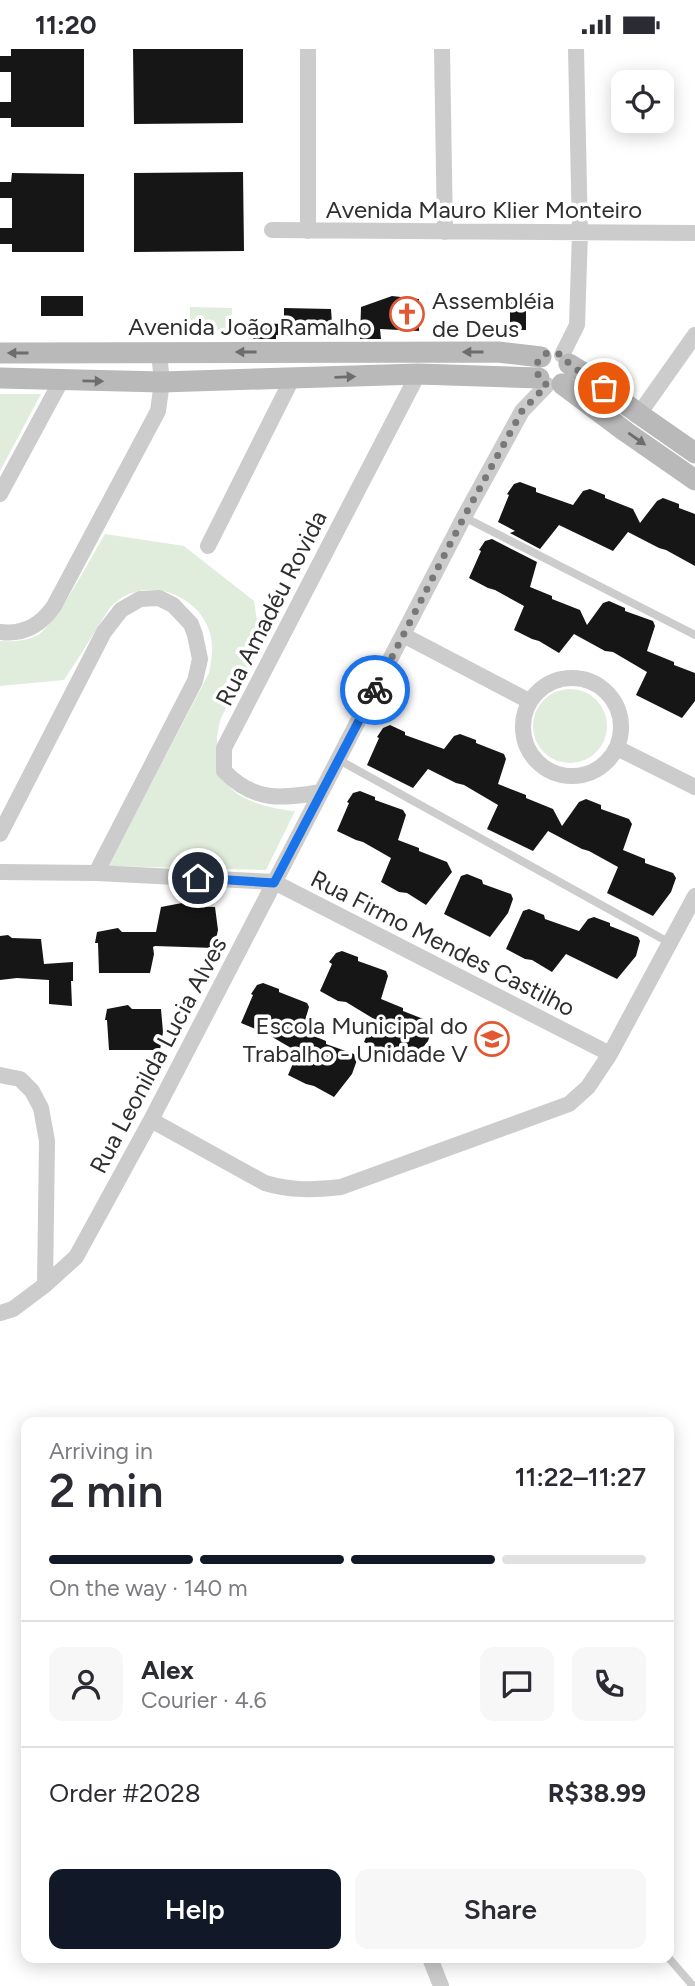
<!DOCTYPE html>
<meta charset="utf-8">
<style>
:root{--surface:#fff;--page:#f7f7f7;--text:#2b2b33;--muted:#7c7c81;--line:#e1e1e2;--accent:#111827}
body{margin:0;font-family:Figtree,sans-serif;background:var(--page);color:var(--text);height:100vh;display:flex;flex-direction:column;font-size:26px;white-space:nowrap}
*{box-sizing:border-box;margin:0}
p{font-size:23px;color:var(--muted)}
.icon{flex:none;width:38px;height:38px;fill:none;stroke:currentColor;stroke-width:2;stroke-linecap:round;stroke-linejoin:round}
.map{position:relative;flex:1;overflow:hidden}
.panel{position:absolute;left:21px;top:1368px;width:653px;height:546px;display:flex;flex-direction:column;background:var(--surface);border-radius:14px;box-shadow:0 4px 18px #0003}
.panel>*{flex:none}
.buttons{position:absolute;left:611px;top:21px;display:grid;gap:14px}
.buttons a{display:grid;place-items:center;width:63px;height:63px;border-radius:14px;background:var(--surface);box-shadow:0 4px 18px #0003;font-size:35px}
.pin{position:absolute;display:grid;place-items:center;width:60px;height:60px;color:#fff;margin:-30px;border:4px solid #fff;border-radius:50%;box-shadow:0 2px 7px #0007}
.courier{position:absolute;display:grid;place-items:center;width:70px;height:70px;margin:-35px;border:5px solid #1a73e8;border-radius:50%;background:#fff;color:#222;box-shadow:0 2px 9px #0007}
.summary em{font-style:normal;font-weight:600}
.summary div{display:flex;flex-direction:column-reverse}
.summary{display:flex;align-items:center;justify-content:space-between;height:119px;padding:0 28px}
h1{font-size:46px;font-weight:600;line-height:52px}
.bar{display:grid;grid-template-columns:repeat(4,1fr);gap:10px 7px;align-content:center;height:84px;padding:0 28px}
.bar i{height:9px;border-radius:5px;background:var(--line)}
.bar .current{background:var(--accent)}
.bar p{grid-column:span 4}
.line{display:flex;align-items:center;gap:18px;padding:0 28px;border-top:2px solid var(--line)}
.line div{flex:1}
.round{display:grid;place-items:center;flex:none;width:74px;height:74px;border-radius:14px;background:var(--page)}
.primary-button{display:flex;gap:14px;margin-top:auto;padding:14px 28px}
.primary-button a{flex:1;height:80px;border-radius:14px;background:var(--accent);color:#fff;font-size:28px;font-weight:600;line-height:80px;text-align:center}
.primary-button a+a{background:var(--page);color:var(--text)}
.status{display:flex;justify-content:space-between;align-items:center;height:49px;padding:0 35px;background:var(--surface);direction:ltr}
.status svg{height:19px;fill:currentColor}
.map>svg:first-child{display:block}
</style>
<div class="status"><b>11:20</b><svg viewBox="0 0 49 12"><path d="M0 12V9h3v3zM5 12V6h3v6zM10 12V3h3v9zM15 12V0h3v12zM26 1h20v11H26zM47 4h2v5h-2z"/></svg></div>
<div class="map">
<svg width="695" height="1937" viewBox="0 0 695 1937">
<rect width="100%" height="100%" fill="#fff"/>
<path fill="#e0ecdc" d="M190 258 232 259 231 282H190Z
M0 345H41L0 422Z
M105 485 184 497 254 552 260 591 221 669C216 686 215 701 221 718 222 722 223 729 226 733 238 753 274 760 295 762L266 821 108 817 209 624C212 609 214 595 209 581 196 544 145 527 115 554 108 559 104 569 99 576 88 594 76 613 64 631L0 637V592C13 593 26 592 38 586 58 573 91 508 105 485Z
M533 677a37 37 0 1 1 74 0a37 37 0 1 1-74 0Z"/>
<path fill="#161616" d="M11 0H84V78H11V69H0V53H11V23H0V7H11Z
M133 0H243V74L134 75Z
M243 123 244 202 134 203V124Z
M12 124 84 125V203H12V195H0V179H12V149H0V133H11Z
M41 247H83V267H41Z
M392 247 419 250V282L380 280 381 290H360L361 258Z
M510 248H526V281H510Z
M284 259 331 260 333 289 276 286V290H253V274L284 275Z
M520 433 536 439V443L573 456 583 442 590 440 605 446V449L633 460 640 474 657 452 663 449 679 455V459L695 465V517L666 501 659 499 628 483 613 502 559 476 540 500 510 484 515 482 498 473 509 446 507 445 514 435Z
M492 490 537 513 530 538 552 547V550L580 561 587 576 603 554 609 552 625 559V562L653 572 655 577 647 602 674 613V616L695 624V652L682 669 636 646 647 623 613 603 605 602 574 585 559 604 539 592 532 590 514 581 524 557 495 541 488 539 469 529 481 502 479 501 485 492Z
M390 676 405 683V686L444 700 454 687 460 685 476 691V694L504 705 506 710 498 735 526 746V749L553 760 562 777 579 753 586 750 601 756V760L629 770 632 775 623 801 645 810V814L673 824 676 829 671 843 653 867 607 844 618 818 589 802 582 800 548 782 533 802 487 780 498 756 464 736 456 734 428 720 413 739 367 716 379 689 377 688 383 679Z
M360 742 375 748V751L403 761 406 766 398 791 419 799V802L447 813 452 823 426 856 407 844 399 843 381 833 391 809 363 793 356 791 337 782 349 754 347 753 353 744Z
M467 825 482 831 483 835 511 845 513 850 508 864 490 888 444 865 461 827Z
M182 854 186 857 215 858 218 881 214 899 155 897 153 898 154 905 150 924H99L98 894H95L97 883 118 879 122 883H156L161 858Z
M529 860 544 866 545 870 579 882 588 870 594 868 610 874V877L638 888 640 892 636 907 617 930 566 905 552 923 532 911 525 910 506 900 523 862Z
M8 886 12 889 41 890 44 915 73 913V932H71L72 957 49 955V931L17 929 0 931V887Z
M342 902 358 908V912L386 922 388 927 381 950 403 959V962L431 973 433 977 428 992 410 1015 364 993 374 970 346 953 338 952 320 942 332 915 329 913 336 904Z
M263 934 279 940V943L307 954 309 958 302 982 326 992V995L354 1005 357 1011 352 1025 334 1048 314 1037 306 1035 288 1026 298 1003 267 985 241 974 253 946 251 945 257 936Z
M128 956 132 960H161L163 983 160 1001H109L107 971H105L107 960Z"/>
<g fill="none" stroke-linecap="round" stroke-linejoin="round">
<path stroke="#ccc" stroke-width="8" d="M464 468 695 586
M339 711 670 894
M668 1908 693 1937"/>
<path stroke="#ccc" stroke-width="16" d="M442 0 445 183
M272 181 695 184
M308 182V0
M562 306 577 276 580 184 576 0
M639 365 695 286
M0 445 61 332
M208 497 292 330
M0 583C23 586 41 576 54 557L158 362 162 333 159 304
M403 586 529 652
M523 678a49 49 0 1 1 98 0a49 49 0 1 1-98 0Z
M617 699 695 738
M321 743C281 750 254 753 224 722V699L418 325
M0 785 104 583 121 561 140 550 159 549 173 556 191 575 195 586 200 610 195 632 96 824
M0 823 96 824 274 833 610 1005
M0 1026 20 1030 32 1042 41 1059 47 1092 45 1236
M151 1071 265 1134C291 1142 314 1141 341 1138L569 1055 588 1038 610 1005 695 847
M0 1264 13 1260 45 1236 76 1208 151 1071 464 468 522 362 547 336
M430 1909 441 1937"/>
<path stroke="#b9b9b9" stroke-width="21" d="M0 304 498 303 541 308
M569 315 587 326 639 365 695 404
M0 329 162 333 418 325 539 329
M562 335 626 383 695 431"/>
</g>
<defs><path id="oneway-solid" d="M-6-.8H1V-3.2L6.5 0L1 3.2V.8H-6Z" transform="scale(1.75)"/></defs>
<g fill="#6d6d6d">
<use href="#oneway-solid" transform="translate(246 303) rotate(180)"/>
<use href="#oneway-solid" transform="translate(473 303) rotate(180)"/>
<use href="#oneway-solid" transform="translate(18 304) rotate(180)"/>
<use href="#oneway-solid" transform="translate(345 328) rotate(-2)"/>
<use href="#oneway-solid" transform="translate(93 332) rotate(1)"/>
<use href="#oneway-solid" transform="translate(637 390) rotate(35)"/>
</g>
<g fill="none" stroke-linecap="round" stroke-linejoin="round">
<path stroke="#787878" stroke-width="7" stroke-dasharray="0 12.6" d="M375 641 464 468 522 362 547 336C530 326 535 300 556 304 565 306 566 313 572 317 583 325 594 331 604 339"/>
<path stroke="#1a73e8" stroke-width="9" d="M198 829 274 834 375 641"/>
</g>
<defs>
<g id="church-ring" transform="scale(1.75)"><circle r="9.5" fill="#fff" stroke="#e35833" stroke-width="1.5"/><path d="M-1.2-6h2.4v3.5h3.3v2.4h-3.3V6h-2.4V-.1h-3.3v-2.4h3.3Z" fill="#e35833"/></g>
<g id="university-ring" transform="scale(1.75)"><circle r="9.5" fill="#fff" stroke="#e35833" stroke-width="1.5"/><path d="M0-5L7-2L0 1L-7-2ZM-4 1L0 2.5L4 1V4Q0 6-4 4Z" fill="#e35833"/></g>
</defs>
<g fill-rule="evenodd">
<use href="#church-ring" x="407" y="265"/>
<use href="#university-ring" x="492" y="990"/>
</g>
<g text-anchor="middle" dominant-baseline="central" stroke-width="7" stroke-linejoin="round" paint-order="stroke">
<g font-size="24" fill="#2f2f2f" stroke="#fff">
<text x="484" y="160">Avenida Mauro Klier Monteiro</text>
<text x="250" y="277">Avenida João Ramalho</text>
<text transform="translate(271 559) rotate(-63)">Rua Amadéu Rovida</text>
<text transform="translate(443 894) rotate(27)">Rua Firmo Mendes Castilho</text>
<text transform="translate(158 1006) rotate(-62)">Rua Leonilda Lucia Alves</text>
</g>
<g font-size="24" fill="#2f2f2f" stroke="#fff" text-anchor="start">
<text x="432" y="251">Assembléia<tspan x="432" dy="28">de Deus</tspan></text>
<text x="468" y="976" text-anchor="end">Escola Municipal do<tspan x="468" dy="28">Trabalho - Unidade V</tspan></text>
</g>
</g>
</svg>
<div class="buttons">
<a><svg class="icon" aria-label="locate" viewBox="0 0 24 24"><circle cx="12" cy="12" r="6"/><path d="M12 2v4M12 18v4M2 12h4M18 12h4"/></svg></a>
</div>
<div class="pin" style="left:604px;top:339px;background:#ea580c"><svg class="icon" aria-label="bag" viewBox="0 0 24 24"><path d="M5 8h14l-1 12H6zM9 8a3 3 0 0 1 6 0"/></svg></div>
<div class="pin" style="left:198px;top:829px;background:#1f2937"><svg class="icon" aria-label="home" viewBox="0 0 24 24"><path d="M3 11l9-7 9 7M6 9v11h12V9"/></svg></div>
<div class="courier" style="left:375px;top:641px"><svg class="icon" aria-label="bike" viewBox="0 0 24 24"><circle cx="6" cy="16" r="4"/><circle cx="18" cy="16" r="4"/><path d="M6 16l4-8h5l3 8M10 8l3 8H6M13 5h3"/></svg></div>
<section class="panel">
<div class="summary"><div><h1>2 min</h1><p>Arriving in</p></div><em>11:22–11:27</em></div>
<div class="bar"><i class="current"></i><i class="current"></i><i class="current"></i><i></i><p>On the way · 140 m</p></div>
<div class="line" style="height:126px"><a class="round"><svg class="icon" aria-label="person" viewBox="0 0 24 24"><circle cx="12" cy="8" r="4"/><path d="M4 21q1-7 8-7t8 7"/></svg></a><div><b>Alex</b><p>Courier · 4.6</p></div><a class="round"><svg class="icon" aria-label="chat" viewBox="0 0 24 24"><path d="M4 5h16v11H9l-5 4z"/></svg></a><a class="round"><svg class="icon" aria-label="phone" viewBox="0 0 24 24"><path d="M5 4h4l2 5-3 2q2 4 5 5l2-3 5 2v4C11 20 4 13 5 4z"/></svg></a></div>
<div class="line" style="height:91px"><div>Order #2028</div><b>R$38.99</b></div>
<div class="primary-button"><a>Help</a><a>Share</a></div>
</section>
</div>
